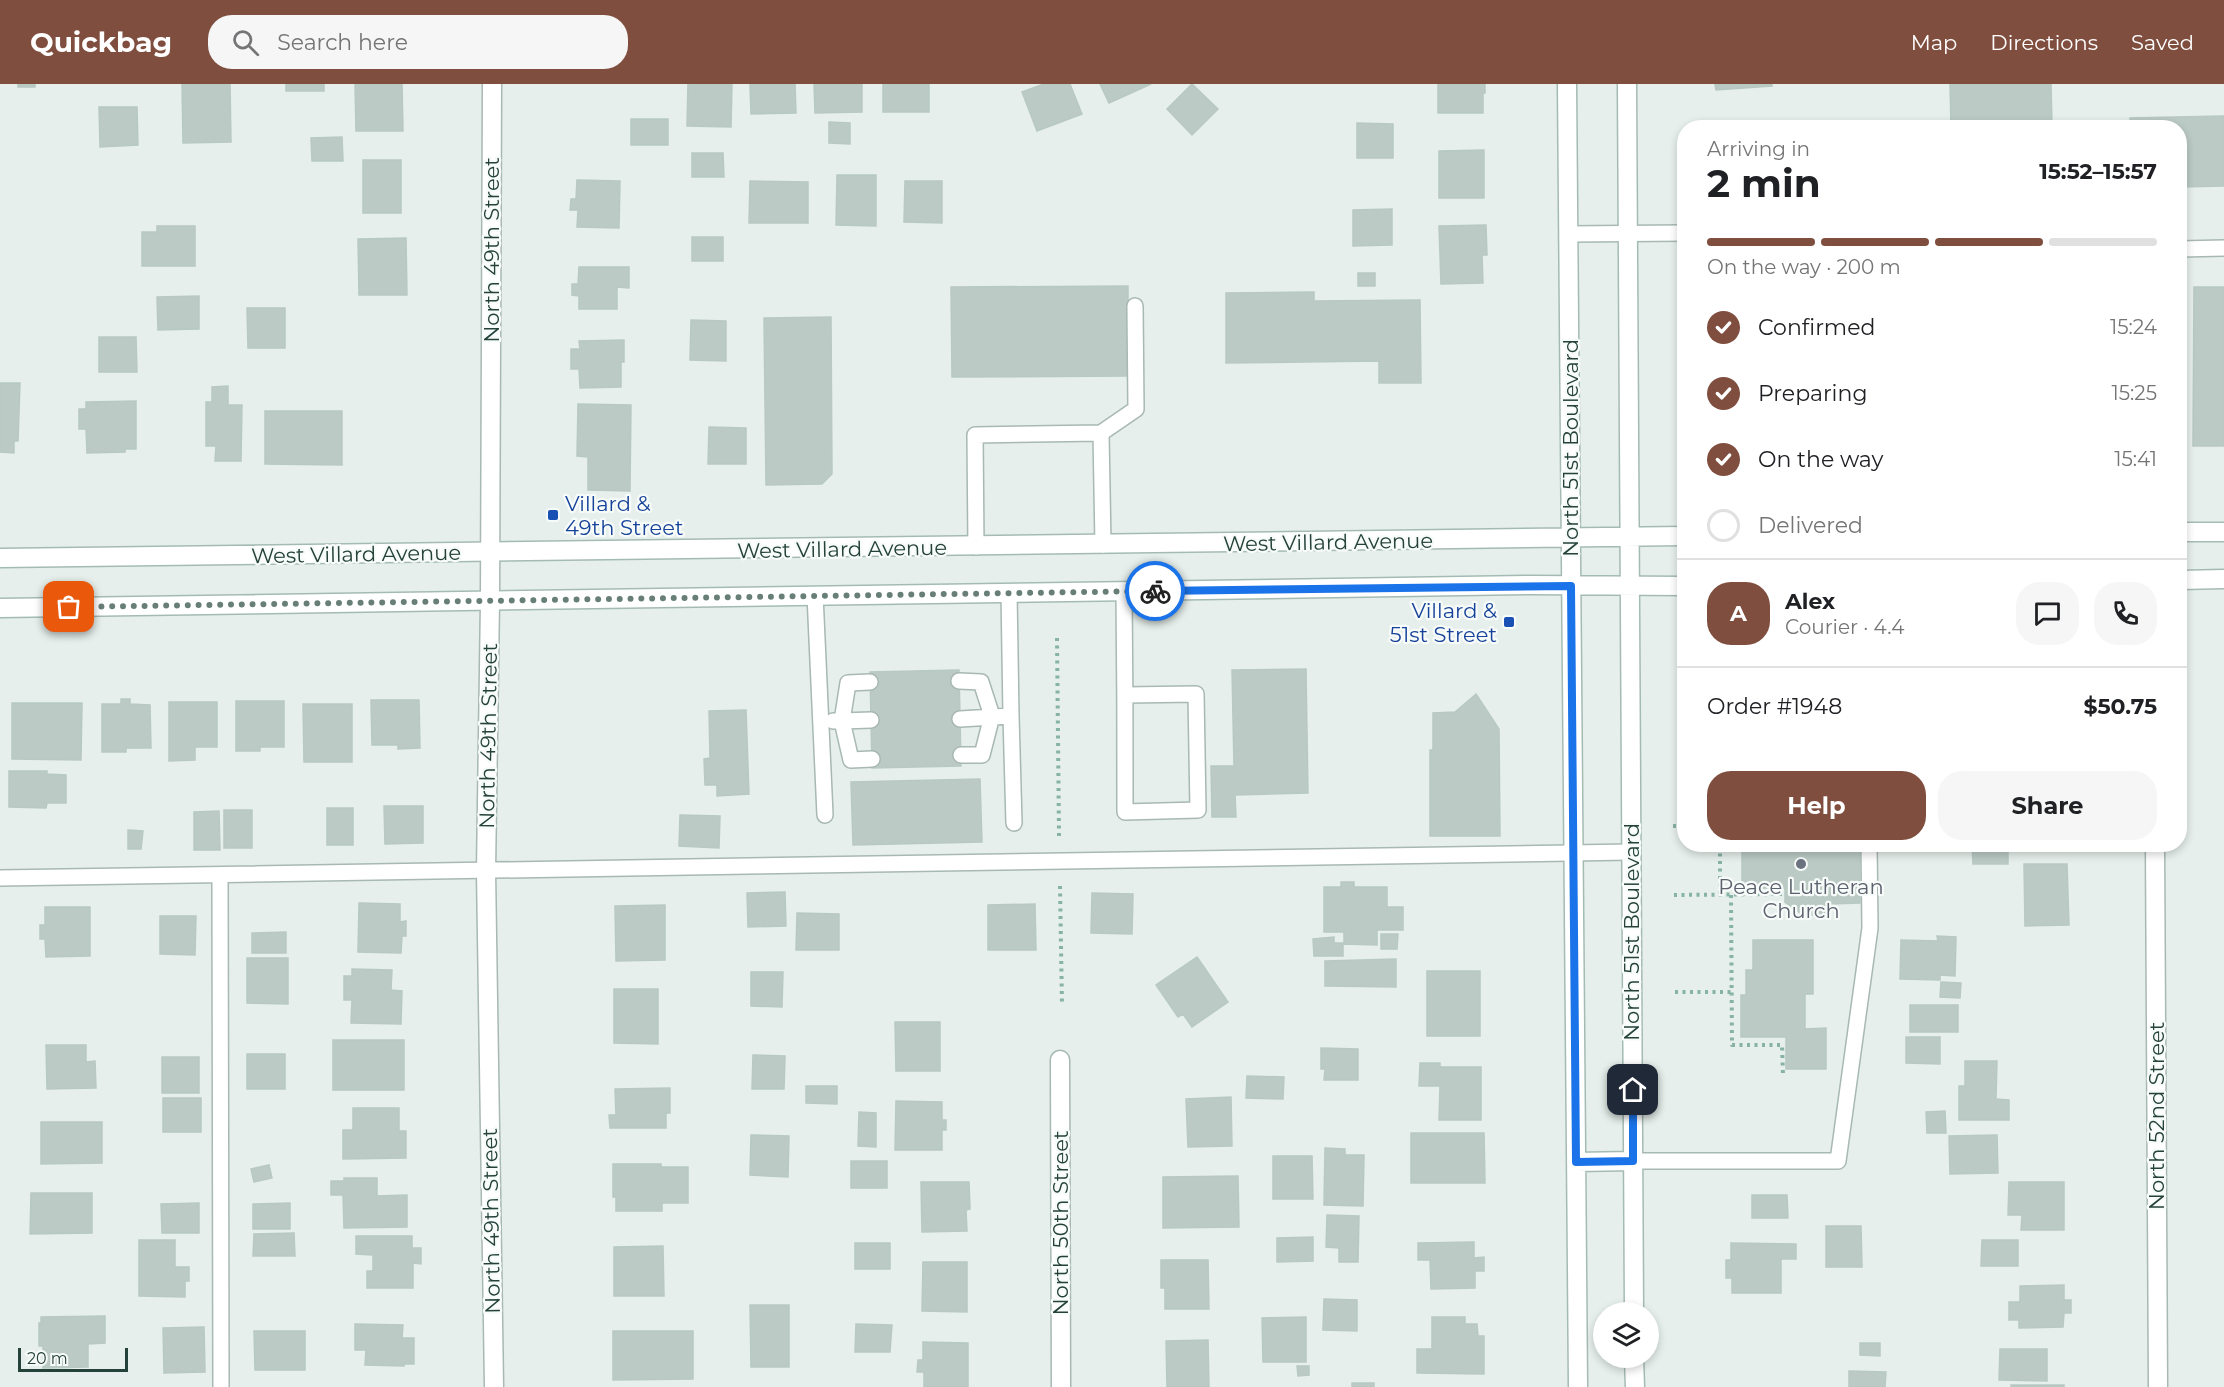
<!DOCTYPE html>
<meta charset="utf-8">
<style>
:root{--surface:#fff;--page:#f6f6f6;--text:#202124;--muted:#757577;--line:#e0e0e0;--accent:#7f4e3f}
body{margin:0;font-family:Montserrat,sans-serif;background:var(--page);color:var(--text);height:100vh;display:flex;flex-direction:column;font-size:22px;white-space:nowrap}
*{box-sizing:border-box;margin:0}
p{font-size:20px;color:var(--muted)}
.icon{flex:none;width:33px;height:33px;fill:none;stroke:currentColor;stroke-width:2;stroke-linecap:round;stroke-linejoin:round}
.map{position:relative;flex:1;overflow:hidden}
.details{position:absolute;left:1677px;top:36px;width:510px;height:732px;display:flex;flex-direction:column;background:var(--surface);border-radius:24px;box-shadow:0 3px 9px #0003}
.details>*{flex:none}
.buttons{position:absolute;left:1593px;top:1218px;display:grid;gap:12px}
.buttons a{display:grid;place-items:center;width:66px;height:66px;border-radius:50%;background:var(--surface);box-shadow:0 3px 9px #0003;font-size:30px}
.scale{position:absolute;left:18px;bottom:15px;width:110px;box-sizing:border-box;padding-left:6px;border:3px solid #24423a;border-top:0;font-size:16px;line-height:21px;white-space:nowrap;color:#24423a;-webkit-text-stroke:4px #f7fbf9;paint-order:stroke}
.pin{position:absolute;display:grid;place-items:center;width:51px;height:51px;color:#fff;margin:-26px;border-radius:12px;box-shadow:0 3px 9px #0006}
.courier{position:absolute;display:grid;place-items:center;width:60px;height:60px;margin:-30px;border:4px solid #1a73e8;border-radius:50%;background:#fff;color:#222;box-shadow:0 2px 8px #0007}
.summary em{font-style:normal;font-weight:700}
.summary div{display:flex;flex-direction:column-reverse}
.summary{display:flex;align-items:center;justify-content:space-between;height:102px;padding:0 30px}
h1{font-size:39px;font-weight:700;line-height:45px}
.bar{display:grid;grid-template-columns:repeat(4,1fr);gap:9px 6px;align-content:center;height:72px;padding:0 30px}
.bar i{height:8px;border-radius:4px;background:var(--line)}
.bar .selected{background:var(--accent)}
.bar p{grid-column:span 4}
.line{display:flex;align-items:center;gap:15px;padding:0 30px;border-top:2px solid var(--line)}
.line div{flex:1}
.round{display:grid;place-items:center;flex:none;width:63px;height:63px;border-radius:24px;background:var(--page)}
ol{padding:0 30px;list-style:none}
li{display:flex;align-items:center;gap:18px;height:66px}
li p{margin-inline-start:auto}
li .icon{padding:6px;border-radius:50%;background:var(--accent);color:#fff;stroke-width:4}
li:last-child{color:var(--muted)}
li i{width:33px;height:33px;border:3px solid var(--line);border-radius:50%}
.action{display:flex;gap:12px;margin-top:auto;padding:12px 30px}
.action a{flex:1;height:69px;border-radius:24px;background:var(--accent);color:#fff;font-size:24px;font-weight:700;line-height:69px;text-align:center}
.action a+a{background:var(--page);color:var(--text)}
header{display:flex;align-items:center;gap:36px;box-sizing:border-box;height:84px;padding:0 30px;background:var(--accent);color:#fff}
header strong{font-size:28px}
nav{display:flex;gap:33px;margin-inline-start:auto;font-size:21px}
.search{width:420px;height:54px;background:var(--page);display:flex;align-items:center;gap:15px;box-sizing:border-box;padding:0 21px;border-radius:24px;color:var(--muted);font-size:22px}
.map>svg:first-child{display:block}
</style>
<header>
<strong>Quickbag</strong>
<div class="search"><svg class="icon" aria-label="search" viewBox="0 0 24 24"><circle cx="10" cy="10" r="6"/><path d="M15 15l6 6"/></svg>Search here</div>
<nav><a>Map</a><a>Directions</a><a>Saved</a></nav>
</header>
<div class="map">
<svg width="2224" height="1303" viewBox="0 0 2224 1303">
<rect width="100%" height="100%" fill="#e6efeb"/>
<path fill="#bbcac4" stroke="#b8c9c2" stroke-width="1.5" d="M18 0H35V3H18Z
M182 0H230L231 58 183 59Z
M286 0H324V7H286Z
M355 0H402L403 47H356Z
M688 0H732L731 43 687 42Z
M750 0H795L796 29 751 30Z
M814 0H862V28L815 29Z
M883 0H929V28H883Z
M1044 0H1070L1082 30 1037 47 1022 8Z
M1100 0H1151L1109 19Z
M1192 0 1218 25 1192 51 1167 25Z
M1438 0H1485V9H1483V29H1438Z
M1715 0H1772V2L1716 6Z
M1950 0H2051L2052 42 1951 44Z
M99 23H137L138 61 100 63Z
M2224 32V102L2180 103V44H2130V34Z
M631 35H668V61H631Z
M829 38 850 39V60L829 59Z
M1357 39 1393 40V74H1357Z
M1748 40 1803 43V44H1747Z
M342 53 343 77H312L311 54Z
M1484 66V114H1439V67Z
M692 69H723L724 93H692Z
M363 76H401V129H363Z
M837 91H876V142L836 141Z
M577 96 620 97 619 144 577 143 578 126H570L571 115H576Z
M750 97 808 98V139H749Z
M905 97H942V139L904 138Z
M1392 125V161L1353 162V126Z
M1486 141 1487 171H1482L1483 199 1441 200 1439 142Z
M157 142H195V182H142V148H157Z
M692 153H723V177H692Z
M406 154 407 211H359L358 155Z
M579 183H629V204L617 203V225H579V212L572 211V200H578Z
M1358 189H1375V202H1358Z
M1128 202V292L952 293 951 203Z
M2194 203H2224V362H2193Z
M1314 208V217L1420 216 1421 299H1379V277L1226 279V209Z
M199 212V245L158 246 157 213Z
M247 224H285V264H248Z
M831 233 832 390 822 400 766 401 764 234Z
M691 236 726 237V277L690 276Z
M99 253H136L137 288H99Z
M624 256V278H621V303L580 304 579 285H571V265H580L579 257Z
M0 299H20L18 357H14V369L0 368Z
M228 302V321H242L241 377H215L216 362H206V318H212V303Z
M136 317V365H125V368L87 369 86 345H79V325H86V318Z
M578 320 631 321 630 407 588 406V373L577 372Z
M265 327H342V381L265 380Z
M709 343 746 344V380H708Z
M1306 585 1308 709 1235 711 1236 733H1212L1211 682H1234L1232 586Z
M959 586 961 682 872 684 870 588Z
M1476 610 1499 645 1500 752H1430V666H1433V629L1455 628Z
M121 615H130V620L150 621 151 664H126V668H102V620H121Z
M371 616H419L420 664 398 665V661H372Z
M236 617H284V663H260V667H236Z
M169 618H217V663H195V676L169 677Z
M12 619H82L81 676 12 675Z
M303 620H352V678H304Z
M746 626 749 710 717 712V701H705L704 675 710 674 709 627Z
M9 687H47V690L66 691V719H47L46 724 9 723Z
M980 695 982 758 853 761 851 698Z
M384 722H423V759L385 760Z
M327 724H353V761H327Z
M224 726H252V764H224Z
M219 727 220 766H194V728Z
M680 731 720 732 719 764 679 762Z
M128 746 143 747 141 765H128Z
M1742 760H1859L1860 819 1830 820 1827 831H1803L1785 818V804H1750V799L1742 800Z
M1972 760H2008V780H1973Z
M2024 780H2067L2069 841 2025 842Z
M1341 798H1354V803H1387V823H1403V846H1377V861L1344 860V848H1324V803H1341Z
M785 808 786 842 748 843 747 809Z
M1092 809 1133 810 1132 850 1091 849Z
M359 819 400 820V838L406 837V852H402L401 869 358 868Z
M1035 820 1036 866H988V821Z
M665 821V876L616 877 615 822Z
M45 823H90V872L46 873 45 855H40V841H45Z
M797 829 839 830V866H796Z
M160 832H196L195 871 160 870Z
M286 848V869H252V849Z
M1381 850H1398L1397 865H1381Z
M1937 852 1956 853 1955 892 1940 891V896L1900 895 1901 856 1938 857Z
M1334 853V859H1343V872H1314L1313 855Z
M1753 856H1813V910H1805V945L1826 944V985H1786V953H1741V911H1746V886H1753Z
M1197 873 1228 918 1192 943 1183 930 1178 933 1156 901Z
M247 874H288V920L247 919Z
M1396 875V903L1325 902V877Z
M352 885 392 886 391 906 402 907 401 940 351 939 352 916H344V892H352Z
M1427 887H1480V952H1427Z
M751 888H783L782 923 751 922Z
M1941 898 1961 899 1960 914 1940 913Z
M614 905H658V960L614 959Z
M1910 921H1958V948H1910Z
M895 938H940V987H896Z
M1906 953H1940V980L1906 979Z
M333 956H404V1006H333Z
M46 961H86V978L95 977 96 1004 47 1005Z
M1321 964 1358 965V996H1324L1325 985H1321Z
M247 970H285V1005H247Z
M753 971 785 972 784 1005H752Z
M162 973H199V1009H162Z
M1965 977H1997L1996 1015 2009 1016V1036H1959V1002H1965Z
M1420 979H1440V983H1481V1036H1439L1440 1002H1419Z
M1247 992 1284 993 1283 1015 1246 1014Z
M806 1002H837V1020L806 1019Z
M670 1004V1029H666V1044H610L609 1031H616L615 1005Z
M1231 1013 1232 1062 1188 1063 1186 1015Z
M163 1014H201V1048H163Z
M896 1017 942 1018V1036H946V1046H942V1066H895Z
M353 1024H399V1047H406V1074L343 1075V1046H353Z
M1945 1027 1946 1049H1927L1926 1028Z
M859 1028 876 1029V1063L858 1062Z
M41 1038H102V1079L41 1080Z
M1411 1049H1484L1485 1099H1411Z
M751 1051 789 1052 788 1093 750 1091Z
M1997 1051 1998 1089 1950 1090 1949 1052Z
M1325 1064 1345 1065V1071H1364L1363 1122 1324 1121Z
M1273 1072H1312L1313 1115H1273Z
M851 1077H887V1104H851Z
M613 1080H661V1083H688V1119H662V1127H616V1113H613Z
M269 1081 272 1094 254 1098 251 1085Z
M1238 1092 1239 1143 1163 1144V1093Z
M344 1094H377V1112L407 1111V1143L344 1144 343 1111H331V1097H344Z
M921 1098H969L970 1125 966 1126 967 1147 922 1148Z
M2009 1098H2064V1146H2021L2022 1131H2008Z
M31 1109H92V1149L30 1150Z
M1752 1111H1787L1788 1134H1752Z
M199 1119V1149H162L161 1120Z
M290 1119V1145H253V1120Z
M1327 1131 1359 1132 1358 1178H1339V1164L1326 1163Z
M1826 1142H1861L1862 1183H1826Z
M294 1149 295 1172H253L254 1150Z
M356 1152H412V1164H421V1180L413 1179V1204H367V1187H373V1171L356 1170Z
M1313 1153V1177L1277 1178V1154Z
M139 1156H175V1183H189V1197H185V1213L139 1212Z
M1982 1156H2018V1182H1981Z
M1474 1158V1174L1484 1173V1187H1475V1204L1431 1205 1430 1176H1418V1159Z
M855 1159H890V1185H855Z
M1731 1159 1796 1160V1175H1781V1209H1732V1194H1726V1176H1731Z
M663 1162 664 1212H614V1163Z
M1161 1176H1208L1209 1225H1165V1204H1161Z
M923 1178H967V1228L922 1227Z
M2064 1201V1216H2071V1229H2064L2063 1243 2019 1244V1236H2009V1218H2020V1202Z
M1324 1215 1357 1216V1247L1323 1246Z
M750 1221H789V1283H751Z
M105 1232V1259L88 1260V1283L43 1284V1262H39V1239L41 1240V1233Z
M1306 1233V1278H1263L1262 1234Z
M1432 1233H1465V1240H1477L1478 1252H1484V1290L1417 1289V1265H1432Z
M355 1240 403 1241 402 1254H414V1280H404V1282L365 1281 366 1266H355Z
M856 1240 892 1241 890 1268H855Z
M204 1243 205 1288 164 1289 163 1244Z
M254 1247H305V1286H255Z
M613 1247H693V1295L613 1296Z
M1208 1256 1209 1303H1167L1166 1257Z
M923 1258 968 1259V1303H924V1288H917L918 1276H923Z
M1860 1259H1880V1272L1860 1271Z
M2000 1265H2047V1297L1999 1296Z
M1297 1282H1309V1291L1298 1292Z
M1849 1287 1886 1288 1885 1303H1849Z
M1352 1299H1374V1303H1352Z
M2011 1301H2064V1303H2011Z"/>
<g fill="none" stroke-linecap="round" stroke-linejoin="round">
<g stroke="#a8b8b2" stroke-width="18">
<path id="lane" d="M1569 150 1684 149
M2180 165 2224 164
M1101 349 1103 461
M976 463 975 351 1101 349 1136 325 1135 222
M1124 507C1125 581 1125 654 1125 728L1198 726 1196 610 1125 611
M1009 508 1011 632
M815 511 825 731
M959 597 981 598 992 632 982 671H961
M870 598 848 599 842 637 871 636
M960 635 1011 632 1014 739
M833 637H842L851 676 872 675
M220 791 221 1303
M0 794 1631 768
M1633 1077H1838L1870 844 1869 760"/>
</g>
<g stroke="#a8b8b2" stroke-width="21">
<path id="street" d="M492 0 490 517 486 787 494 1303
M2155 760 2158 1303
M1060 976 1061 1303"/>
</g>
<g stroke="#a4bbb3" stroke-width="21">
<path id="secondary" d="M1567 0 1578 1303
M1627 0 1634 1228
M2180 448H2224
M0 474 1684 452
M2180 496 2224 495
M0 524 1531 501 1684 502
M1576 1078 1633 1077
M1634 1274 1635 1303"/>
</g>
<path stroke="#86b3a5" stroke-width="4" stroke-dasharray="3 4.5" stroke-linecap="butt" d="M1057 554 1059 752
M1673 742H1684
M1060 802 1062 921
M1720 810V760
M1674 811 1785 810
M1731 811 1732 961H1782L1783 991
M1675 908H1731"/>
<use href="#lane" stroke="#fff" stroke-width="15"/>
<use href="#street" stroke="#fff" stroke-width="18"/>
<use href="#secondary" stroke="#fff" stroke-width="18"/>
</g>
<g fill="none" stroke-linecap="round" stroke-linejoin="round">
<path stroke="#687f78" stroke-width="6" stroke-dasharray="0 10.8" d="M69 523 1155 507"/>
<path stroke="#1a73e8" stroke-width="8" d="M1155 507 1571 502 1576 1078 1633 1077V1006"/>
</g>
<g fill="#1a4fb4" stroke="#f7fbf9" stroke-width="2">
<rect x="547" y="425" width="12" height="12" rx="3"/>
<rect x="1503" y="532" width="12" height="12" rx="3"/>
</g>
<circle fill="#6b7280" stroke="#f7fbf9" stroke-width="2" cx="1801" cy="780" r="6"/>
<g text-anchor="middle" dominant-baseline="central" stroke-width="4.5" stroke-linejoin="round" paint-order="stroke">
<g font-size="21" fill="#24423a" stroke="#f7fbf9">
<text transform="translate(491 166) rotate(-90)">North 49th Street</text>
<text transform="translate(1570 364) rotate(-90)">North 51st Boulevard</text>
<text transform="translate(1328 458) rotate(-1)">West Villard Avenue</text>
<text transform="translate(842 465) rotate(-1)">West Villard Avenue</text>
<text transform="translate(356 470) rotate(-1)">West Villard Avenue</text>
<text transform="translate(488 652) rotate(-89)">North 49th Street</text>
<text transform="translate(1631 848) rotate(-90)">North 51st Boulevard</text>
<text transform="translate(2156 1032) rotate(-90)">North 52nd Street</text>
<text transform="translate(491 1137) rotate(-91)">North 49th Street</text>
<text transform="translate(1060 1139) rotate(-90)">North 50th Street</text>
</g>
<g font-size="21" fill="#164399" stroke="#f7fbf9" text-anchor="start">
<text x="565" y="419">Villard &amp;<tspan x="565" dy="24">49th Street</tspan></text>
<text x="1497" y="526" text-anchor="end">Villard &amp;<tspan x="1497" dy="24">51st Street</tspan></text>
</g>
<g font-size="21" fill="#5b616d" stroke="#f7fbf9">
<text x="1801" y="802">Peace Lutheran<tspan x="1801" dy="24">Church</tspan></text>
</g>
</g>
</svg>
<div class="buttons">
<a><svg class="icon" aria-label="layers" viewBox="0 0 24 24"><path d="M12 4l9 5-9 5-9-5zM3 14l9 5 9-5"/></svg></a>
</div>
<div class="scale">20 m</div>
<div class="pin" style="left:69px;top:523px;background:#ea580c"><svg class="icon" aria-label="bag" viewBox="0 0 24 24"><path d="M5 8h14l-1 12H6zM9 8a3 3 0 0 1 6 0"/></svg></div>
<div class="pin" style="left:1633px;top:1006px;background:#1f2937"><svg class="icon" aria-label="home" viewBox="0 0 24 24"><path d="M3 11l9-7 9 7M6 9v11h12V9"/></svg></div>
<div class="courier" style="left:1155px;top:507px"><svg class="icon" aria-label="bike" viewBox="0 0 24 24"><circle cx="6" cy="16" r="4"/><circle cx="18" cy="16" r="4"/><path d="M6 16l4-8h5l3 8M10 8l3 8H6M13 5h3"/></svg></div>
<section class="details">
<div class="summary"><div><h1>2 min</h1><p>Arriving in</p></div><em>15:52–15:57</em></div>
<div class="bar"><i class="selected"></i><i class="selected"></i><i class="selected"></i><i></i><p>On the way · 200 m</p></div>
<ol>
<li><svg class="icon" aria-label="check" viewBox="0 0 24 24"><path d="M5 12l5 5 9-10"/></svg>Confirmed<p>15:24</p></li>
<li><svg class="icon" aria-label="check" viewBox="0 0 24 24"><path d="M5 12l5 5 9-10"/></svg>Preparing<p>15:25</p></li>
<li><svg class="icon" aria-label="check" viewBox="0 0 24 24"><path d="M5 12l5 5 9-10"/></svg>On the way<p>15:41</p></li>
<li><i></i>Delivered</li>
</ol>
<div class="line" style="height:108px"><b class="round" style="background:var(--accent);color:#fff">A</b><div><b>Alex</b><p>Courier · 4.4</p></div><a class="round"><svg class="icon" aria-label="chat" viewBox="0 0 24 24"><path d="M4 5h16v11H9l-5 4z"/></svg></a><a class="round"><svg class="icon" aria-label="phone" viewBox="0 0 24 24"><path d="M5 4h4l2 5-3 2q2 4 5 5l2-3 5 2v4C11 20 4 13 5 4z"/></svg></a></div>
<div class="line" style="height:78px"><div>Order #1948</div><b>$50.75</b></div>
<div class="action"><a>Help</a><a>Share</a></div>
</section>
</div>
